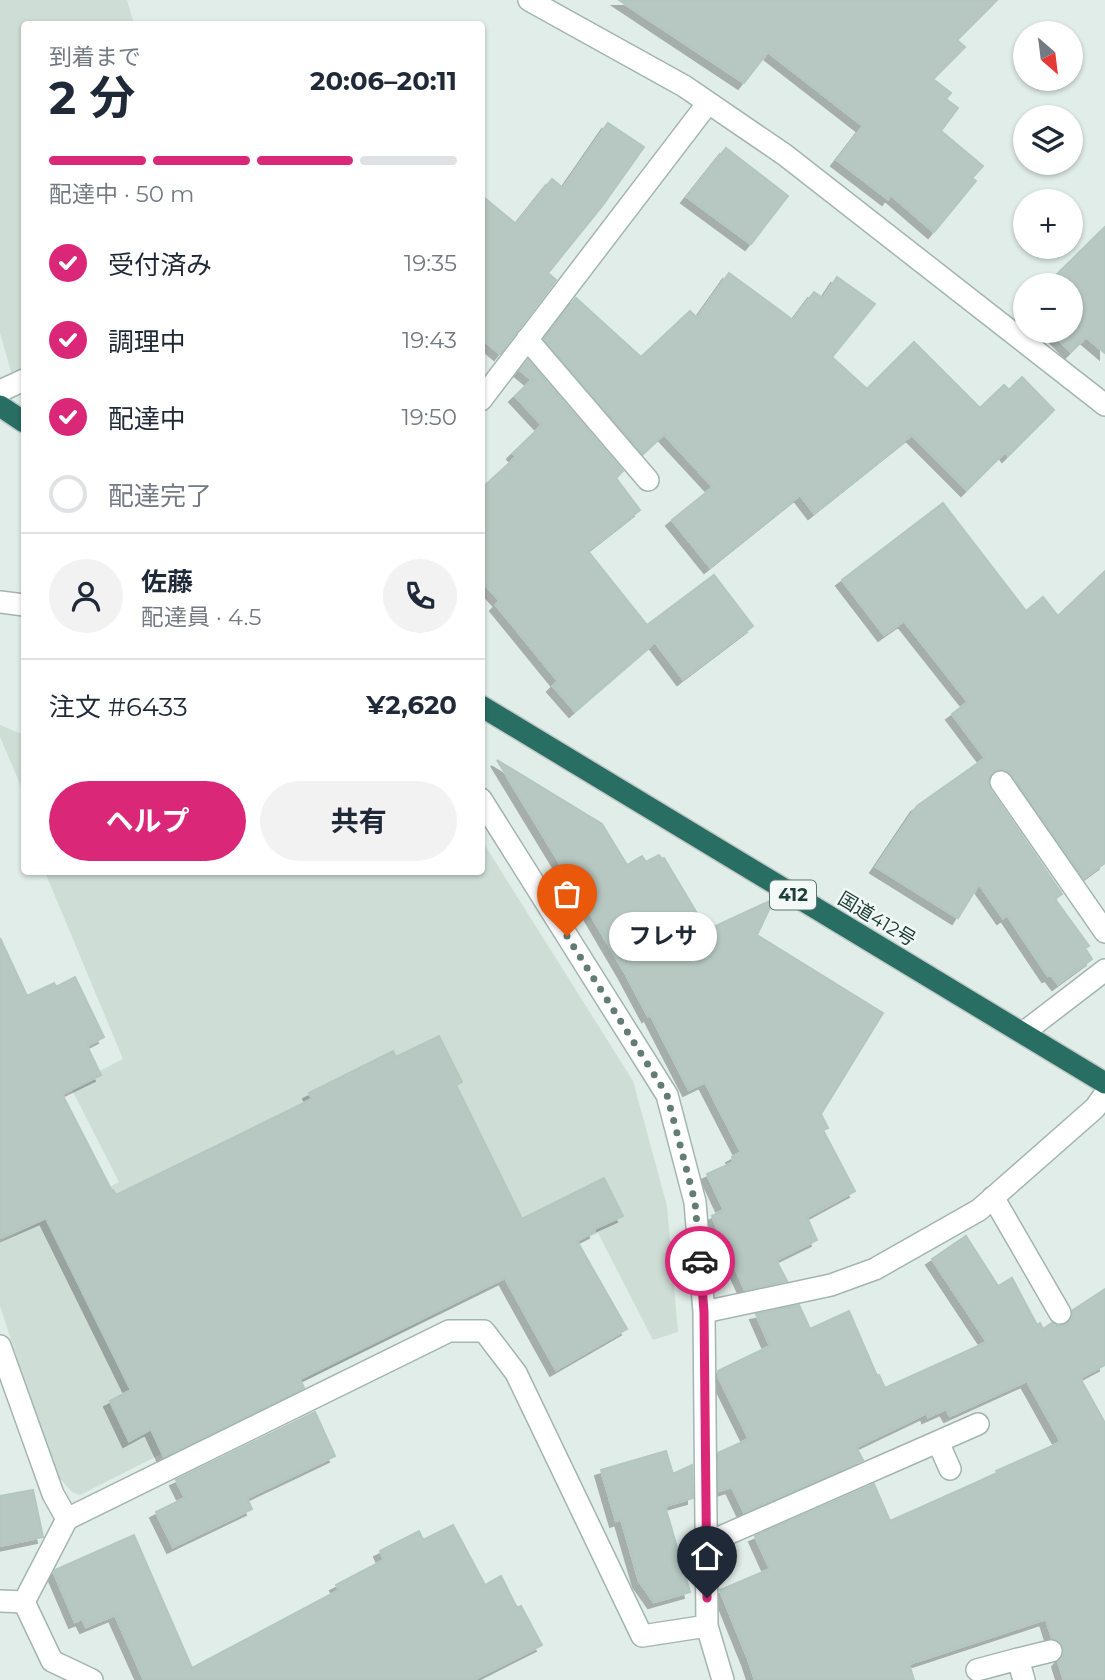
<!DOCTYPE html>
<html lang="ja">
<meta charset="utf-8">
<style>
:root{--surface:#fff;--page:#f2f2f3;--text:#1f2937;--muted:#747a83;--line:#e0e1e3;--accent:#db2777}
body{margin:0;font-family:Montserrat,"Noto Sans JP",sans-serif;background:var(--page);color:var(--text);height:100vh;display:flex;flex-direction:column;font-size:26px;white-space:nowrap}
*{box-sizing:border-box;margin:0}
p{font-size:23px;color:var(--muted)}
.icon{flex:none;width:38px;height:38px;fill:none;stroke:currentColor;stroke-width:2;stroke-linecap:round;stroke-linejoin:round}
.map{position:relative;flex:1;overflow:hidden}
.sheet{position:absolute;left:21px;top:21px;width:464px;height:854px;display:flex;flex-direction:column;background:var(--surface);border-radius:7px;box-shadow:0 2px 5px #0004}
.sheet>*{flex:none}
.needle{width:46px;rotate:152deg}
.tools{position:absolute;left:1013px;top:21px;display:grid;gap:14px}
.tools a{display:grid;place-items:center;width:70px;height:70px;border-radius:50%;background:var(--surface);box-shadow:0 2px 5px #0004;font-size:35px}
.pin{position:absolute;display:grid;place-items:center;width:60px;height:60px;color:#fff;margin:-72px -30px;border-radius:50% 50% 50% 0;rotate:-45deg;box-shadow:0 0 7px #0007}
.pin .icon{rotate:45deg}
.courier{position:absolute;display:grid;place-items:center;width:70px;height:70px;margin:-35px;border:5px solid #db2777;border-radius:50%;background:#fff;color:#222;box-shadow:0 2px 9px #0007}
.bubble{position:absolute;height:49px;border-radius:24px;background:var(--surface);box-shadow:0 2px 5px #0004;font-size:23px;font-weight:700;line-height:49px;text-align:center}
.head em{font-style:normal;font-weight:700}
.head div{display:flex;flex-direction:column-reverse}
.head{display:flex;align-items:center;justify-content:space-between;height:119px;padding:0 28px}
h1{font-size:46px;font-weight:700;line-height:52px}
.bar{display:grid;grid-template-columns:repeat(4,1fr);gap:10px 7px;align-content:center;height:84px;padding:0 28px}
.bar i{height:9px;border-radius:5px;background:var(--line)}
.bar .current{background:var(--accent)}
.bar p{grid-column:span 4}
.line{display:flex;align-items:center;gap:18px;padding:0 28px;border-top:2px solid var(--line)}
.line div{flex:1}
.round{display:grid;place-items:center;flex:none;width:74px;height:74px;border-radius:37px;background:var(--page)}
ol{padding:0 28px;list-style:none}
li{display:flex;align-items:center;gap:21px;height:77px}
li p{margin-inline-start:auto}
li .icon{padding:7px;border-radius:50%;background:var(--accent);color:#fff;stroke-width:4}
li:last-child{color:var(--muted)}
li i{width:38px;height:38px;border:4px solid var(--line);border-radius:50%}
.button{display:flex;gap:14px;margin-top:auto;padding:14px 28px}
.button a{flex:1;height:80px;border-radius:42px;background:var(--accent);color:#fff;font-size:28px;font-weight:700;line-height:80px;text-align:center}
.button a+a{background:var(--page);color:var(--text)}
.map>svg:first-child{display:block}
</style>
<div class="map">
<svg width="1105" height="1680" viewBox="0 0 1105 1680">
<defs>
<filter id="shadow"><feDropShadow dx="-6" dy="6" stdDeviation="0" flood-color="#0004"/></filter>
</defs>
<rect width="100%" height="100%" fill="#e1ede8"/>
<path fill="#cfddd7" d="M0 0H127L134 24H24V369L12 375 0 333Z
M0 725 24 735V793L0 737Z
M481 839 633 1081 667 1206 678 1332 653 1340 598 1233 80 1495 72 1492 55 1473 0 1306V1242L119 1182 70 1086 123 1059 45 872H481Z"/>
<path fill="#b6c8c1" stroke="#b3c7c0" stroke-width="2" filter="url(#shadow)" d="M619 0H997L957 40 965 47 933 79 951 93 946 99 958 108 941 131 983 166 972 178 976 181 934 232 891 195 888 199 837 160 863 126 768 52 744 83Z
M608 123 644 147 603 205 548 273 556 280 500 354 481 338V195L516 224 552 179 563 188Z
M726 148 788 196 751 244 687 197Z
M1105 227V353L1086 337 1071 352 1050 331H1071V285H1046Z
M729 273 793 320 814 292 823 298 837 277 875 304 832 357 867 389 914 342 980 408 1004 385 1009 390 1022 377 1054 410 1008 456 1005 452 967 490 912 435 814 513 800 495 710 567 672 520 713 487 664 434 643 454 544 339 576 298 641 357 690 311 697 318Z
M528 360 623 471 616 478 640 510 588 551 647 625 714 575 753 626 683 679 655 642 575 711 553 686 558 681 496 605 500 601 481 580V489L516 457 513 453 542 425 515 396 532 380 520 370Z
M943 503 1026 611 1043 597 1058 616 1105 571V863L1084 878 1011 774 1007 771 1001 769 994 771 990 776 988 782 990 789 1062 894 1055 899 1089 946 1085 948 1092 959 1058 984 1051 975 1048 976 1007 915 1003 918 979 884 958 918 876 867 917 806 985 758 952 714 968 702 904 621 884 635 842 580Z
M497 760 602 824 627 865 642 856 646 862 659 855 662 859 664 858 707 930 774 899 757 935 883 1013 821 1114 828 1128 823 1130 855 1191 807 1217 817 1240 776 1260 787 1281 745 1290 712 1216 724 1210 707 1174 734 1162 732 1157 741 1152 705 1082 689 1090 650 1014 648 1016 625 973 578 893Z
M0 938 27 996 54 983 56 987 75 977 104 1037 87 1046 101 1075 62 1094 112 1191 113 1190 116 1195 312 1099 309 1093 393 1051 396 1057 439 1036 462 1082 456 1085 522 1219 604 1178 623 1216 594 1229 595 1232 577 1241 627 1329 556 1370 505 1278 300 1379 304 1388 164 1457 151 1429 129 1441 110 1401 131 1390 46 1218 0 1238Z
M966 1236 998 1286 1012 1278 1037 1325 1040 1323 1043 1329 1052 1323 1059 1326 1067 1324 1072 1319 1073 1310 1105 1289V1365L1080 1378 1105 1423V1680H1064L1058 1661 1063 1655 1064 1647 1060 1642 1052 1638 1046 1619 909 1664 914 1680H755L748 1659 720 1590 770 1569 755 1536 874 1484 890 1521 973 1484 997 1473 996 1471 1061 1442 1027 1381 950 1416 946 1409 928 1417 927 1413 856 1447 863 1460 744 1512 732 1487 719 1491 718 1453 749 1439 718 1376V1371L770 1346 756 1314 799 1305 810 1329 849 1311 877 1376 879 1375 885 1388 987 1342 932 1259Z
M315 1412 335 1456 247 1498 252 1509 173 1547 156 1512 185 1498 176 1480Z
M666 1451 673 1474 692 1465 693 1498 665 1506 690 1592 654 1602 639 1581 621 1519 616 1521 601 1470Z
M33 1490 43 1537 0 1546V1496Z
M453 1525 485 1585 501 1576 517 1608 521 1606 542 1645 473 1680H144L115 1615 86 1627 82 1619 75 1622 54 1573 55 1570 134 1535 192 1668 339 1590 336 1585 384 1560 380 1551 419 1531 423 1540Z"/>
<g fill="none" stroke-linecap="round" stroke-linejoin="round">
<g stroke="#a3b5b0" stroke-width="24">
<path id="minor" d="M529 0 684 86 785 155 1105 405
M527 339 648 480
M0 391 24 380
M481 400 708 103
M0 602 24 605
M1001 782 1105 932
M481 799 667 1095 695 1202 704 1312 707 1626 723 1680
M1023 1033 1105 970
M993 1197 1060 1313
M704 1312 831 1285 875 1269 979 1210 1095 1108 1105 1094
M0 1346 53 1494 67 1519 24 1602 52 1661 92 1680
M938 1442 950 1469
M67 1519 449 1331H484L516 1373 642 1636 707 1626
M707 1543 978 1424
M0 1601 24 1602
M1018 1659 1051 1651
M977 1670 1018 1659 1024 1680"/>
</g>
<g stroke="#c1c9c7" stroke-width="24">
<path id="highway" d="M0 406 24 422
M481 706 1105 1083"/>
</g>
<use href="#minor" stroke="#fff" stroke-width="21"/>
<use href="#highway" stroke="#296e63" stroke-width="21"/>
</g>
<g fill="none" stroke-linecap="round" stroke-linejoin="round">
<path stroke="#647c76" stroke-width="7" stroke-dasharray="0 12.6" d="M567 936 667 1095 695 1202 700 1261"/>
<path stroke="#db2777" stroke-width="9" d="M700 1261 704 1312 707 1598"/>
</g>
<g text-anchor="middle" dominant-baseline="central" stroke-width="5" stroke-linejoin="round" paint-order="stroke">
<rect fill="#f2f9f6" stroke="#5f7771" stroke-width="2" x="770" y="880.5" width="46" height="29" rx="5"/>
<g font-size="18" font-weight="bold" fill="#203f38">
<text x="793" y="895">412</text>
</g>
<g font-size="19" fill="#203f38" stroke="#f2f9f6">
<text transform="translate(877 919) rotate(31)">国道412号</text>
</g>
</g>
</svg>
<div class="tools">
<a><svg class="needle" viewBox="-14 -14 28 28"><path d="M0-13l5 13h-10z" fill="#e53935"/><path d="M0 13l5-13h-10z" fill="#747a83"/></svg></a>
<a><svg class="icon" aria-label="layers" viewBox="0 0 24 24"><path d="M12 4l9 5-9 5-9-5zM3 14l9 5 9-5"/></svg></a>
<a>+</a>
<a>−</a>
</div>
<div class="pin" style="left:567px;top:936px;background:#ea580c"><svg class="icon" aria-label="bag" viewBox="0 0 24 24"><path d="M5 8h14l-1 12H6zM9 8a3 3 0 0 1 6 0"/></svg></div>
<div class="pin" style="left:707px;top:1598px;background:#1f2937"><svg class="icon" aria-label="home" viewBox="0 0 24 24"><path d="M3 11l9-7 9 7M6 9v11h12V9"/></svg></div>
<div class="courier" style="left:700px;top:1261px"><svg class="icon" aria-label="car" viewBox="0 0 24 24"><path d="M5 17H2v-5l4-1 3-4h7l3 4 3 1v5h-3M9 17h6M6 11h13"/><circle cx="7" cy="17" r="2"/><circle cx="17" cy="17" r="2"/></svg></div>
<div class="bubble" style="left:609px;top:912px;width:108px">フレサ</div>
<section class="sheet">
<div class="head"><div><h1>2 分</h1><p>到着まで</p></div><em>20:06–20:11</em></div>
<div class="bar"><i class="current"></i><i class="current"></i><i class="current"></i><i></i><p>配達中 · 50 m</p></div>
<ol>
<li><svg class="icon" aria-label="check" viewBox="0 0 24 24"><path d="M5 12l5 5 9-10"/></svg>受付済み<p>19:35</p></li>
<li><svg class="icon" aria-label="check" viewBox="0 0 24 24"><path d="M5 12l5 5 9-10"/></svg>調理中<p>19:43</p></li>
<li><svg class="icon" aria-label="check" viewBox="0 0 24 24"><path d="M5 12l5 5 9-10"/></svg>配達中<p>19:50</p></li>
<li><i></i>配達完了</li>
</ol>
<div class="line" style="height:126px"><a class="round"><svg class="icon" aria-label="person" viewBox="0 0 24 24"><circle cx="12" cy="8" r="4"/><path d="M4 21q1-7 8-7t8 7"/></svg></a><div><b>佐藤</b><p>配達員 · 4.5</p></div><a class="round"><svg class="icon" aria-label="phone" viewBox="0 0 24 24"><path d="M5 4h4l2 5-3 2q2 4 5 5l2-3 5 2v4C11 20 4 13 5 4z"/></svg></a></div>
<div class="line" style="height:91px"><div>注文 #6433</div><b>¥2,620</b></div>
<div class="button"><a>ヘルプ</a><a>共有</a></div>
</section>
</div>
